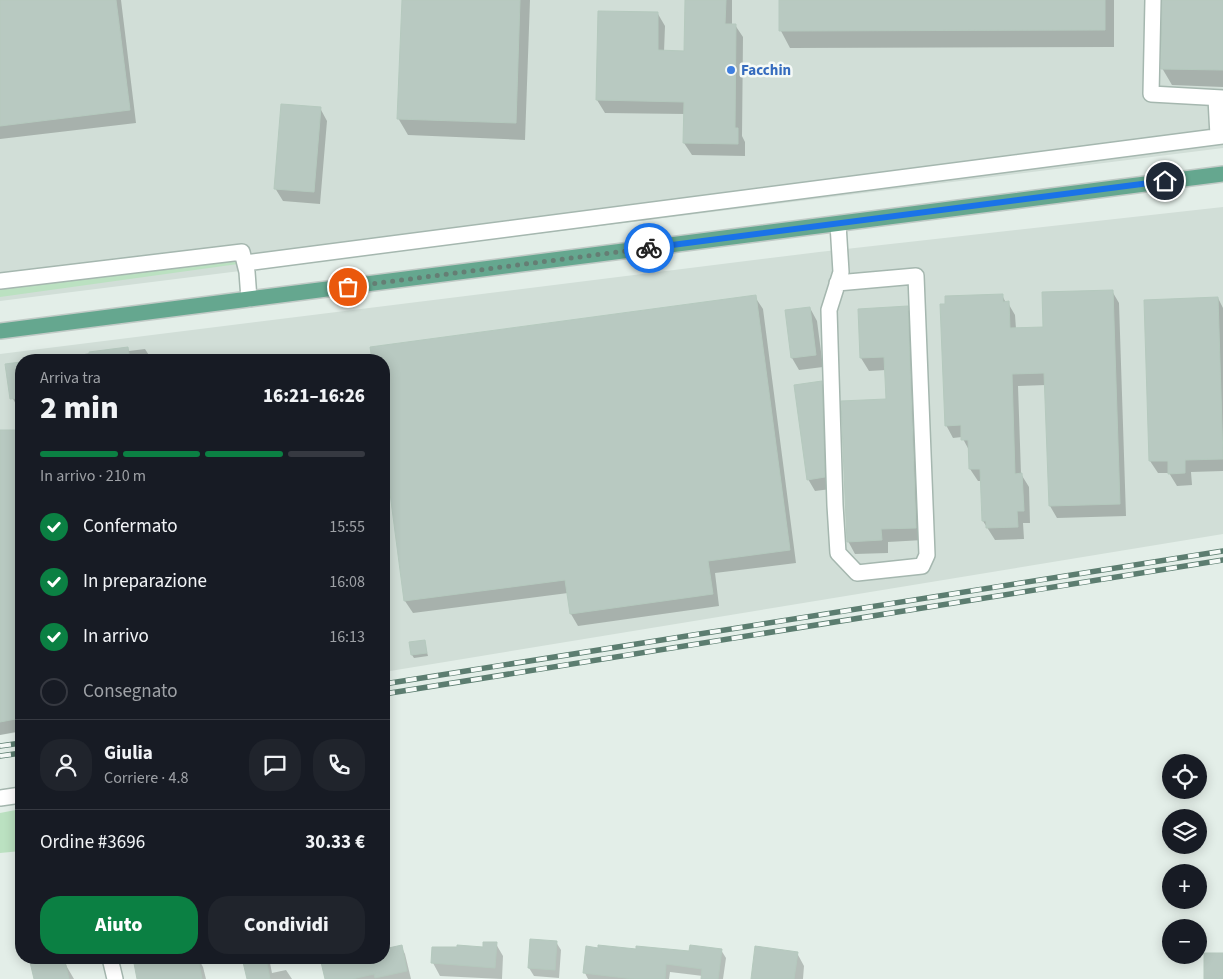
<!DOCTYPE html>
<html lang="it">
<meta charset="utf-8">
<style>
:root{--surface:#171b24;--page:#20242c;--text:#f1f3f6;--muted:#9ea1a6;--line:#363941;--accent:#0b8043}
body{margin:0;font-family:"Source Sans 3",sans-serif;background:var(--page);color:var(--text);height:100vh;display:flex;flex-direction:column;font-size:19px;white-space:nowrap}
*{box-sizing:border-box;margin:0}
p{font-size:16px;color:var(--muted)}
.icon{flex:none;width:28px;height:28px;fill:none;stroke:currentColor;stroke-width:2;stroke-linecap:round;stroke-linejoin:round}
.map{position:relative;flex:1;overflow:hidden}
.panel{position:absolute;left:15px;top:354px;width:375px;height:610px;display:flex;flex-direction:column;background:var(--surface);border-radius:20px;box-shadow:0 2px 12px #0003}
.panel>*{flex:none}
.controls{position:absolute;left:1162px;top:754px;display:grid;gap:10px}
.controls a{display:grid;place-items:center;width:45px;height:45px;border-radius:50%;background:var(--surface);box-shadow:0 2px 12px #0003;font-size:25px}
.pin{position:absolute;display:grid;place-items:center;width:42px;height:42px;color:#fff;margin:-21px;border:2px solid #fff;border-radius:50%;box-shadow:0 1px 5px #0007}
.courier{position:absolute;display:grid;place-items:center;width:50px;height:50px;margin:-25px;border:4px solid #1a73e8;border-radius:50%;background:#fff;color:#222;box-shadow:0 1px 6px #0007}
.head em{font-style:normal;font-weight:800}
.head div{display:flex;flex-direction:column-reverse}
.head{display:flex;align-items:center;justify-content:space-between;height:85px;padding:0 25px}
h1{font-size:32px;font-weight:800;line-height:38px}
.bar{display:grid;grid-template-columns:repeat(4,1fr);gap:8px 5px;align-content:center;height:60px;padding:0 25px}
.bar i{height:6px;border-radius:4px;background:var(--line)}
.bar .current{background:var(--accent)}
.bar p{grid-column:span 4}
.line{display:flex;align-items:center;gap:12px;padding:0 25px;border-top:1px solid var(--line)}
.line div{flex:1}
.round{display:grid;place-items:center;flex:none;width:52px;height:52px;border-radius:20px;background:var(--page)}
ol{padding:0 25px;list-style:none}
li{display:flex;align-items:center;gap:15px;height:55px}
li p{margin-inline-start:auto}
li .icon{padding:5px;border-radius:50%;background:var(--accent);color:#fff;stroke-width:4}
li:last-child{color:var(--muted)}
li i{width:28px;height:28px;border:2px solid var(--line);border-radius:50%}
.action{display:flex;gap:10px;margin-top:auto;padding:10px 25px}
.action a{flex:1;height:58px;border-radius:20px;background:var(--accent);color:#fff;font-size:20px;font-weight:800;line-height:58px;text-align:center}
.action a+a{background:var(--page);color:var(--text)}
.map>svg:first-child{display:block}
</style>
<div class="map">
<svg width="1223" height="979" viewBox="0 0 1223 979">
<rect width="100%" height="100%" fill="#e3eee8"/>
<path fill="#d1ded7" d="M0 0H1223V148L0 301Z
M1223 207V534L384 672V360H21V732L0 735V354L819 252Z"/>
<path fill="#bbe1c1" d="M242 252 245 263 0 297V281Z
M21 809V851L0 853V813Z"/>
<path fill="#0003" d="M0 0H121L136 123 0 139Z
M403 0H530L525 140 408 135 398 118Z
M686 0H732V25H735L743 37 742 136 745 142V156L692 155 684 143 685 114 605 113 597 100 658 14 665 26 664 52H686Z
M781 0H1114V47L790 48 781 31Z
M1164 0H1223V87L1172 85 1162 68Z
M320 108 327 121 320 204 283 201 275 188Z
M1112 291 1119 303 1126 516 1057 518 1050 506 1046 385 1018 386 1021 474 1029 487 1030 523H1023L1024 539 995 540 983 521 981 481H978L970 469V452L962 437 953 438 946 425 1002 295 1006 303H1008L1015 315 1016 329 1044 328Z
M755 297 763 309 796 563 715 573 719 606 578 626 571 614 568 593 413 613 405 601 384 437V360H373Z
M1218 298 1223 308V471L1191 472 1192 485 1177 486 1169 473H1158L1150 461Z
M810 308 817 321 823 367 799 370 792 358Z
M907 308 914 320 923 540 888 542V553L855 554 848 541 887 400 886 370 869 371 861 358 860 310Z
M127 348 129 351 145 349 152 360H42Z
M21 363V412H20L11 395 7 365Z
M821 382 828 394 831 489 815 491 808 479Z
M0 431H21V731L0 735Z
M424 641 428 656 414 658 412 655Z
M18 901H21V914Z
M384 939H386L391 949 401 946 405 954 411 979H327L322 958H384Z
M556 942 561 950 559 978 534 976 529 968Z
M496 944 503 956 502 979 440 976 433 963Z
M637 950 690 952 721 950 726 958 723 979H702L703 976 670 972 669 979H588L585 973Z
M797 953 804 966 803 979H752Z
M31 958H64L67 967 74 979H35Z
M134 958H164L165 960 178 958H198L203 967 206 979H139Z
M243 958H269L272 973 286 970 292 979H248Z"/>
<path fill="#b8c9c1" stroke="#b5c9be" d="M0 0H116L130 110 0 126Z
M402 0H520L516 123 397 119Z
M685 0H726L725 24H736L735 128H738V144L683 143 684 102 596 100 598 11 658 12V50L684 51Z
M779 0H1105V30L779 31Z
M1162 0H1223V70L1161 69Z
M281 104 321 107 314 192 274 189Z
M1113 290 1120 504 1049 506 1044 373 1012 374 1015 474 1022 473 1024 511H1017L1018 527 986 528V521H982L980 469H969L968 440H961V425L945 426 940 304H945V296L1003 294V302L1009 301 1010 328 1043 327 1042 292Z
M756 295 790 550 708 561 713 594 570 614 565 580 404 601 384 447V360H372L370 347Z
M1218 297 1223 459 1185 460V473L1168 474V461H1149L1144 300Z
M908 306 916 528 881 529 882 540 847 542 841 401 886 399 884 357 860 358 858 309Z
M810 307 816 355 791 358 785 310Z
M128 347 130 360H90L89 352Z
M21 362V398L10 399 5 364Z
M822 381 825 477 807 480 794 385Z
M0 430H21V718L0 722Z
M425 640 427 653 411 655 409 642Z
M530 939 557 941 555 970 528 968Z
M483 942H497L495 968 431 963 432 947H457V945L483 947Z
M402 945 407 971 375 978 374 974 352 979H325L320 958H384V949Z
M598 945 636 949V946L689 951 690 945 722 949 718 979H701L702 969 666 964 665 979H634L583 973 586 946 598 948Z
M755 946 798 952 794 979H751Z
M1204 953H1223V979H1204Z
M29 958H59L61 963 65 962 69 979H34Z
M133 958H198L202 979H137Z
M242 958H266L270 979H247Z"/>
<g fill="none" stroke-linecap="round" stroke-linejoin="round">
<g stroke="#a5b7af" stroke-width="18">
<path id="minor" d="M1153 0 1151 94 1223 98
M1216 98 1218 136
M245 263 1223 136
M0 281 242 252 247 272 249 299
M837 283 916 276 927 555 922 566 857 573 838 553 835 505 829 310 841 272 838 224
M0 798 21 795
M110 958 115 979"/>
</g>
<g stroke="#c1cac6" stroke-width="18">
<path id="major" d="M0 331 1223 174"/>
</g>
<use href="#minor" stroke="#fff" stroke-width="15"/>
<use href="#major" stroke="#65a78f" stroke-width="15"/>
<g stroke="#5c7d70" stroke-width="5.5">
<path id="rail" d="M384 684 1223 551
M384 694 1223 560
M0 746 21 743
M0 756 21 753"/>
</g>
<use href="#rail" stroke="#f5faf7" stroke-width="4" stroke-dasharray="11" stroke-linecap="butt"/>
</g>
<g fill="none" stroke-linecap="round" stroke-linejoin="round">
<path stroke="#657e74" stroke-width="5" stroke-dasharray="0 9" d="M348 287 649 248"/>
<path stroke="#1a73e8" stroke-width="6" d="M649 248 1165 181"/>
</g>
<circle fill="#3f7fe0" stroke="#f5faf7" stroke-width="2" cx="731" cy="70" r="5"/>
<g text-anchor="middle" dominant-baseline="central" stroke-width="5" stroke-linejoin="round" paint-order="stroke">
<g font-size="15" font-weight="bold" fill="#366cbe" stroke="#f5faf7" text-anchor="start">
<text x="741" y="70">Facchin</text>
</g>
</g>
</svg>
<div class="controls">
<a><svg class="icon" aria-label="locate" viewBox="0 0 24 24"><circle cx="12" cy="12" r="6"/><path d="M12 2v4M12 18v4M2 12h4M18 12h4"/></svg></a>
<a><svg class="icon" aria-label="layers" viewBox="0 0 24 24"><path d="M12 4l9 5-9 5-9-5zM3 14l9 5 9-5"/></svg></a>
<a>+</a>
<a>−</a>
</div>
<div class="pin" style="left:348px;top:287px;background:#ea580c"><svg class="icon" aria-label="bag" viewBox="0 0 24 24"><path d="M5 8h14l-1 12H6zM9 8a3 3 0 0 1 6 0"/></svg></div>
<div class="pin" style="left:1165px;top:181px;background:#1f2937"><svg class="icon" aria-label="home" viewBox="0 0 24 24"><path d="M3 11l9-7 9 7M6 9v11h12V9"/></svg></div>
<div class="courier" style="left:649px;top:248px"><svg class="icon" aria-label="bike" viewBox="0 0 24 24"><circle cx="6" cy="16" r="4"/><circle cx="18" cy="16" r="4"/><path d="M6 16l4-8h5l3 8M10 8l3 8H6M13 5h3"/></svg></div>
<section class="panel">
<div class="head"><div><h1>2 min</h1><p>Arriva tra</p></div><em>16:21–16:26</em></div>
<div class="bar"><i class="current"></i><i class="current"></i><i class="current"></i><i></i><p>In arrivo · 210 m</p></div>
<ol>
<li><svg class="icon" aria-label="check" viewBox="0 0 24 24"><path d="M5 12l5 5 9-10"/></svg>Confermato<p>15:55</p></li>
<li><svg class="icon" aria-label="check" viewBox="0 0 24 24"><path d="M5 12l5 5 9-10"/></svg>In preparazione<p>16:08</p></li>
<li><svg class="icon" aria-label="check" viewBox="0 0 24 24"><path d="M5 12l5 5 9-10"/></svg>In arrivo<p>16:13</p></li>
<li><i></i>Consegnato</li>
</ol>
<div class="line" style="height:90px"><a class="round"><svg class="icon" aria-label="person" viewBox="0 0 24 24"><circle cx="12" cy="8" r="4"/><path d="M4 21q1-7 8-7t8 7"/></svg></a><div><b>Giulia</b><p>Corriere · 4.8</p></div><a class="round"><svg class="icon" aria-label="chat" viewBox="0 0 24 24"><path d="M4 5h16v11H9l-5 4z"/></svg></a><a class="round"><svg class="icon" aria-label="phone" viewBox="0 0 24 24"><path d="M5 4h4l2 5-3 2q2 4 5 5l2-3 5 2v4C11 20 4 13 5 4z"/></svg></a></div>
<div class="line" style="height:65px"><div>Ordine #3696</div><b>30.33 €</b></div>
<div class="action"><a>Aiuto</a><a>Condividi</a></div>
</section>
</div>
